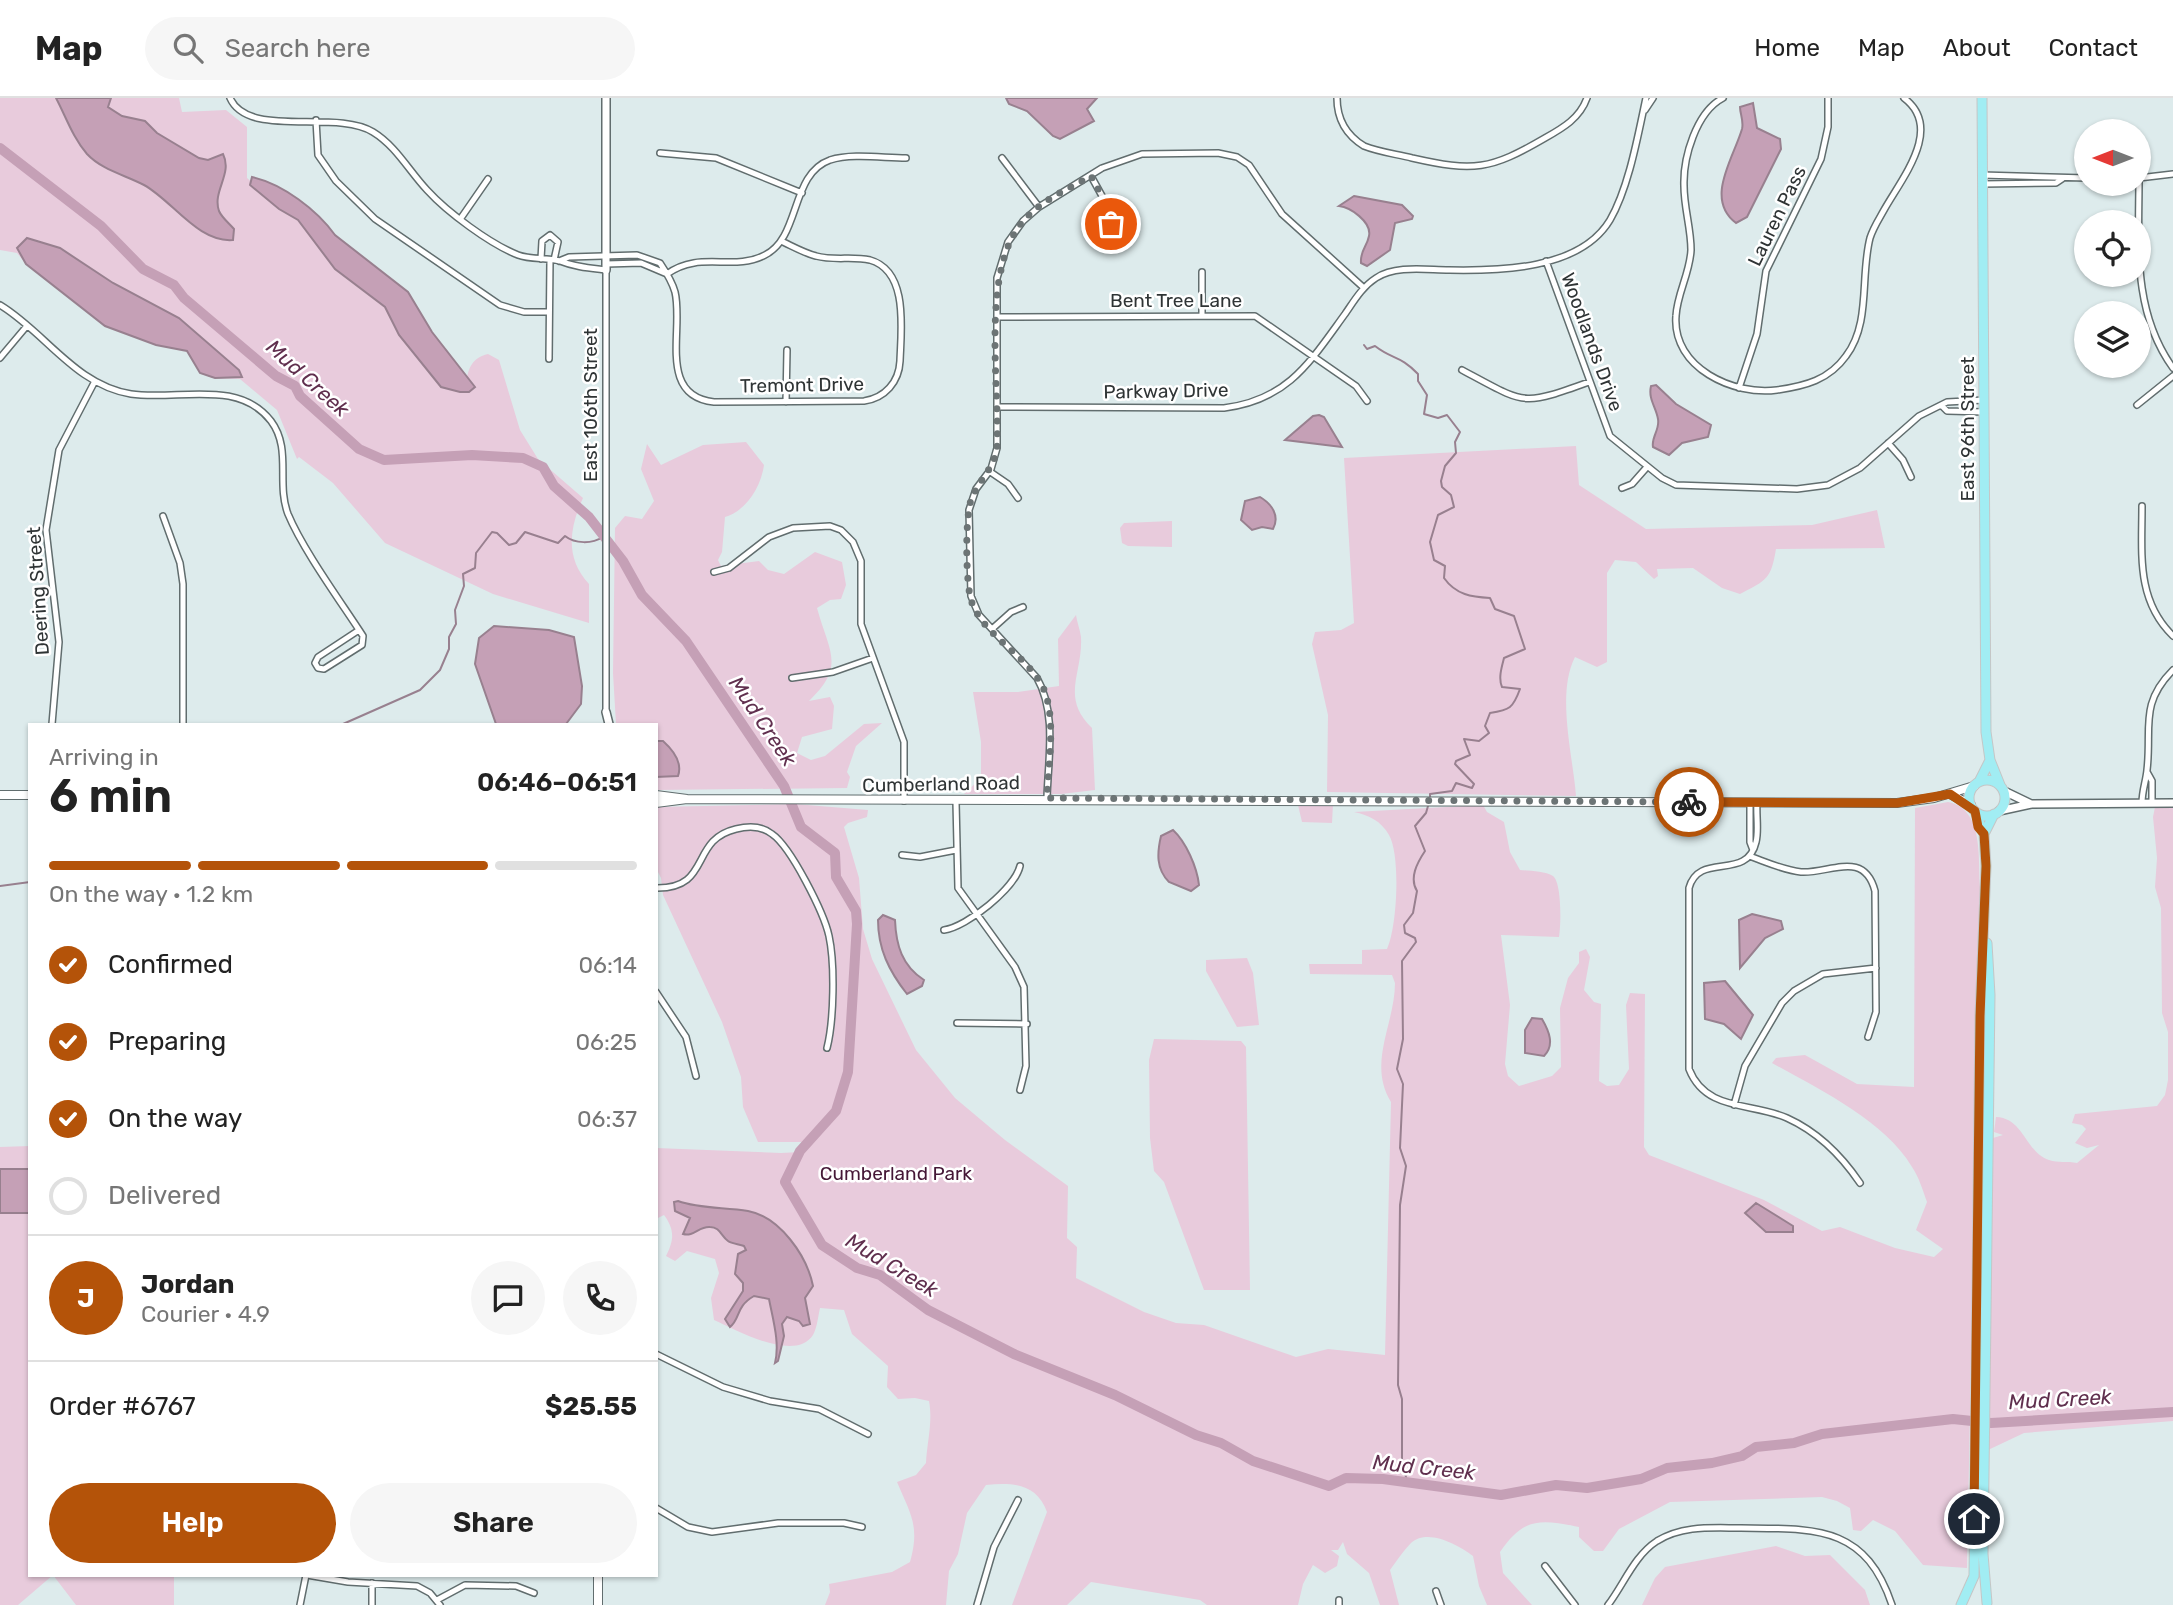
<!DOCTYPE html>
<meta charset="utf-8">
<style>
:root{--surface:#fff;--page:#f6f6f6;--text:#222;--muted:#767676;--line:#e0e0e0;--accent:#b45309}
body{margin:0;font-family:Rubik,sans-serif;background:var(--page);color:var(--text);height:100vh;display:flex;flex-direction:column;font-size:26px;white-space:nowrap}
*{box-sizing:border-box;margin:0}
p{font-size:23px;color:var(--muted)}
.icon{flex:none;width:38px;height:38px;fill:none;stroke:currentColor;stroke-width:2;stroke-linecap:round;stroke-linejoin:round}
.map{position:relative;flex:1;overflow:hidden}
.drawer{position:absolute;left:28px;top:625px;width:630px;height:854px;display:flex;flex-direction:column;background:var(--surface);border-radius:0px;box-shadow:0 2px 5px #0004}
.drawer>*{flex:none}
.needle{width:46px;rotate:270deg}
.controls{position:absolute;left:2074px;top:21px;display:grid;gap:14px}
.controls a{display:grid;place-items:center;width:77px;height:77px;border-radius:50%;background:var(--surface);box-shadow:0 2px 5px #0004;font-size:35px}
.pin{position:absolute;display:grid;place-items:center;width:60px;height:60px;color:#fff;margin:-30px;border:4px solid #fff;border-radius:50%;box-shadow:0 2px 7px #0007}
.courier{position:absolute;display:grid;place-items:center;width:70px;height:70px;margin:-35px;border:5px solid #b45309;border-radius:50%;background:#fff;color:#222;box-shadow:0 2px 9px #0007}
.summary em{font-style:normal;font-weight:600}
.summary div{display:flex;flex-direction:column-reverse}
.summary{display:flex;align-items:center;justify-content:space-between;height:119px;padding:0 21px}
h1{font-size:46px;font-weight:600;line-height:52px}
.bar{display:grid;grid-template-columns:repeat(4,1fr);gap:10px 7px;align-content:center;height:84px;padding:0 21px}
.bar i{height:9px;border-radius:5px;background:var(--line)}
.bar .selected{background:var(--accent)}
.bar p{grid-column:span 4}
.line{display:flex;align-items:center;gap:18px;padding:0 21px;border-top:2px solid var(--line)}
.line div{flex:1}
.round{display:grid;place-items:center;flex:none;width:74px;height:74px;border-radius:37px;background:var(--page)}
ol{padding:0 21px;list-style:none}
li{display:flex;align-items:center;gap:21px;height:77px}
li p{margin-inline-start:auto}
li .icon{padding:7px;border-radius:50%;background:var(--accent);color:#fff;stroke-width:4}
li:last-child{color:var(--muted)}
li i{width:38px;height:38px;border:4px solid var(--line);border-radius:50%}
.primary-button{display:flex;gap:14px;margin-top:auto;padding:14px 21px}
.primary-button a{flex:1;height:80px;border-radius:42px;background:var(--accent);color:#fff;font-size:28px;font-weight:600;line-height:80px;text-align:center}
.primary-button a+a{background:var(--page);color:var(--text)}
header{display:flex;align-items:center;gap:42px;box-sizing:border-box;height:98px;padding:0 35px;background:var(--surface);border-bottom:2px solid var(--line)}
header strong{font-size:33px}
nav{display:flex;gap:38px;margin-inline-start:auto;font-size:24px}
.search{width:490px;height:63px;background:var(--page);display:flex;align-items:center;gap:18px;box-sizing:border-box;padding:0 24px;border-radius:38px;color:var(--muted);font-size:26px}
.map>svg:first-child{display:block}
</style>
<header>
<strong>Map</strong>
<div class="search"><svg class="icon" aria-label="search" viewBox="0 0 24 24"><circle cx="10" cy="10" r="6"/><path d="M15 15l6 6"/></svg>Search here</div>
<nav><a>Home</a><a>Map</a><a>About</a><a>Contact</a></nav>
</header>
<div class="map">
<svg width="2173" height="1507" viewBox="0 0 2173 1507">
<rect width="100%" height="100%" fill="#ddebec"/>
<path fill="#e8cbdc" d="M0 0H179L182 14 226 12 247 29V80L404 210 466 284C469 269 472 260 488 256L499 262 520 332 538 361 583 400C569 431 565 460 589 486V525L493 496 385 445 333 385 299 359 297 361 277 312 240 281 212 280 200 275 187 253 156 247 105 228 26 166 17 155 0 152Z
M746 344 764 367C761 389 746 413 725 419L722 454 718 462 721 468 759 463 768 472 784 476 815 454 842 464 846 487 841 501 830 502 817 510C829 554 846 568 809 603L830 599 834 608 832 631 802 639 797 655 811 662 825 658 864 626 882 625 856 648 847 674 850 679 847 690 656 692V626H616L613 575 615 430 625 418 642 421 654 403 641 371 647 346 661 367 703 347Z
M1576 348 1579 387 1646 431 1812 427 1877 412 1885 450 1776 451C1771 481 1767 482 1740 496L1722 490 1693 470 1657 471 1658 478 1654 481 1636 464 1615 462 1607 475V564L1597 569 1575 559C1556 596 1573 658 1576 698L1327 694 1328 617 1312 546 1315 534 1341 532 1354 525 1344 360Z
M1172 423V449L1128 448 1122 445 1120 430 1124 425Z
M1076 517C1077 524 1080 532 1081 539 1083 576 1060 599 1092 630L1095 692 1061 696H964L981 680V644L973 594H1018L1059 588 1058 541Z
M1948 704C1984 711 1978 760 1980 789L1967 1470 1923 1467 1895 1433 1873 1422 1861 1433 1853 1432 1850 1410 1837 1403 1822 1399 1670 1404 1619 1431 1603 1453H1594L1579 1439V1429C1540 1421 1524 1419 1500 1454L1503 1475 1532 1507H1487L1479 1488 1473 1458C1458 1447 1428 1430 1411 1445 1403 1453 1396 1464 1390 1472L1399 1507H1380L1369 1475 1347 1456 1343 1444 1338 1452H1331L1339 1458 1337 1468 1325 1475 1313 1467 1303 1486 1298 1507H1207L1200 1502 1091 1484 1067 1507H1012L1047 1414C1037 1386 1013 1384 986 1387L967 1415 958 1456 949 1473 946 1507H825L830 1494 829 1486 892 1474 910 1464C920 1428 911 1417 897 1384L916 1377 926 1365C927 1344 933 1324 929 1303L915 1300 898 1301 887 1289 888 1268 852 1236 844 1212 820 1210C818 1219 817 1230 813 1237 795 1265 736 1232 714 1222L711 1200 719 1175 715 1161 687 1153 675 1163 666 1158C674 1142 675 1132 664 1117L656 1121V1050L781 1055 801 1054 805 1044H758L743 1009 741 979 722 924 663 797 661 780 656 770V709L795 706 868 712 867 719 848 725 844 729 859 780 863 831 872 861 916 952 955 1000 1005 1042 1068 1088 1067 1140 1077 1149 1076 1180 1144 1214 1176 1225 1204 1227 1296 1259 1328 1251 1385 1257 1391 1004C1367 965 1395 926 1395 885L1392 877 1310 876 1309 866H1362V852L1387 851C1397 830 1401 758 1389 737 1381 723 1369 717 1354 714L1483 707 1487 714 1504 724 1510 754 1520 772C1529 773 1545 773 1553 778 1562 785 1561 828 1559 839L1501 837 1510 907 1505 966 1508 978 1519 988 1552 978 1561 969 1560 910 1568 880 1579 865V854L1586 851 1590 859 1584 892 1594 904 1601 906 1599 983 1607 988 1619 987 1629 971 1626 907 1630 895 1645 896 1644 1049 1649 1057 1764 1102 1822 1133 1840 1129 1895 1150 1934 1159 1943 1151 1916 1132 1927 1104C1923 1093 1919 1079 1912 1069 1884 1022 1818 991 1772 965L1776 960 1805 957 1857 986 1914 989 1915 710Z
M1333 706 1332 725 1302 724 1298 707Z
M2155 709H2173V1323L2024 1335 1988 1352 1993 1040 2003 1037 1994 1034 1996 1019C2024 1020 2025 1054 2049 1062 2058 1065 2068 1063 2077 1065L2099 1047 2087 1050 2075 1045 2086 1031 2082 1027 2072 1025 2075 1016 2157 1008 2165 997 2168 982V934L2162 915 2161 810 2155 789 2157 760 2153 719Z
M1247 860 1253 875 1259 927 1237 929 1206 873V862Z
M1154 941 1241 943 1246 949 1250 1192H1204L1164 1084 1154 1073 1150 1040 1149 962Z
M30 1048V1477H53L18 1507H0V1049Z
M1776 1448 1805 1458 1830 1457 1865 1492 1870 1507H1642L1655 1480 1665 1469Z
M53 1477H174V1507H76Z"/>
<path fill="#c5a0b6" stroke="#98808f" stroke-width="2" d="M56 0H111L108 9 122 18 145 23 157 35 199 60 208 62 223 56C233 76 212 93 219 113 222 120 229 125 234 131L233 142C198 145 173 103 144 87 125 77 102 72 87 56 73 40 66 19 56 0Z
M1006 0H1097L1087 11 1094 23 1060 41 1053 38 1027 13 1009 6Z
M1753 5 1757 30 1780 41 1781 51 1747 119 1736 125C1704 101 1734 59 1742 31 1744 23 1740 16 1740 9Z
M252 79C283 86 317 112 335 137L408 194 432 234 475 289 469 294H460L441 289 399 237 385 209 335 171 298 122 279 111 250 87Z
M1354 98 1402 107 1413 118 1412 121 1395 125 1390 152 1367 168 1361 165C1360 152 1367 149 1369 138 1372 124 1350 109 1339 108Z
M27 140 60 150 113 185 179 220 239 272 242 279 215 280 200 275 187 253 156 247 105 228 26 166 17 150Z
M1656 287 1676 306 1711 327 1708 339 1682 345 1669 357 1653 349C1651 339 1660 332 1658 321 1656 309 1648 301 1651 288Z
M1319 317 1324 319 1342 349 1285 342 1313 318Z
M1260 399C1272 406 1280 418 1273 431L1262 429 1252 432 1241 422 1245 403Z
M494 528 549 532 574 539 582 588 581 606 566 626H496L475 566 479 540Z
M656 643H663C673 652 683 664 678 678L656 679Z
M1173 732C1186 744 1197 769 1199 787L1191 793 1169 784C1156 771 1157 755 1161 738Z
M1752 816 1781 823 1783 831 1765 840 1740 870 1739 822Z
M883 817 895 822C896 847 902 868 924 882L922 888 907 896C889 873 878 851 878 822Z
M1725 883 1753 917 1741 941 1724 926 1705 921 1704 885Z
M1532 920 1542 921C1549 933 1555 947 1544 958L1525 955V932Z
M0 1071H30V1115H0Z
M678 1103C700 1111 725 1109 748 1113 780 1119 807 1158 813 1188L805 1200 810 1226 803 1228 799 1223 787 1219 782 1226 784 1238 778 1263 775 1265C780 1245 773 1222 769 1201L754 1198C735 1209 741 1220 730 1229L725 1221 743 1193V1185L735 1176 738 1156 746 1152 744 1148C740 1146 732 1146 728 1143 721 1138 720 1129 710 1129 699 1128 694 1139 683 1136L690 1120 675 1113 674 1104Z
M1756 1105 1793 1128V1134H1766L1745 1115Z"/>
<g fill="none" stroke-linecap="round" stroke-linejoin="round">
<path stroke="#98808f" stroke-width="2" d="M1364 247 1367 251 1375 248C1393 262 1400 257 1418 276V283L1427 297 1424 316 1438 320 1447 317 1460 334 1455 344 1456 355 1445 368 1441 383 1442 389 1451 397 1454 409 1438 417 1430 444 1434 462 1445 468 1444 480C1456 497 1472 499 1490 500L1495 511 1514 518 1525 551 1504 560C1502 568 1498 580 1502 589L1520 591C1513 610 1510 612 1490 615L1485 628 1489 635 1479 643 1464 641 1470 657 1456 663 1455 666 1474 686 1472 690 1456 685 1452 693 1430 696V699
M343 626 420 592 440 572 449 551V539L456 526 455 512 464 488 463 476 475 470 476 455 492 434 497 435 509 447 516 445 525 434 558 445 565 438C575 446 592 446 603 439
M0 788 30 784
M1407 1384 1402 1361V1301L1398 1287 1400 1107 1406 1068 1400 1050 1403 986 1397 971 1403 941 1402 863 1416 844 1415 840 1405 835 1404 827 1413 815 1417 793C1409 780 1417 765 1425 753L1415 728 1426 715 1428 708"/>
<path stroke="#c5a0b6" stroke-width="10" d="M0 50 101 128 143 171 174 187 184 200 276 278 295 288 300 298 359 351 384 362 472 357 523 360 543 369 554 388 589 419 623 463 642 497 686 543 784 688 801 729 835 755 836 779 856 813 857 826 848 974 836 1013 800 1053 785 1084 822 1147 857 1170 880 1177 928 1212 1014 1256 1115 1297 1196 1337 1221 1345 1253 1363 1329 1388 1346 1380 1383 1381 1501 1397 1556 1387 1587 1390 1641 1381 1667 1370 1712 1365 1742 1358 1756 1349 1794 1345 1822 1336 1953 1321 1991 1325 2173 1314"/>
<g stroke="#616d6e" stroke-width="8">
<path id="minor" d="M230 0C248 41 335 11 373 34 396 48 409 73 427 92 447 114 490 146 518 157 531 162 546 159 560 163 575 169 589 170 606 172V614
M1337 0C1337 21 1346 37 1364 48 1379 54 1396 56 1412 60 1474 74 1490 72 1545 40 1563 30 1580 20 1587 0
M1723 0C1696 14 1683 60 1684 88 1684 110 1691 130 1691 152 1690 175 1677 196 1676 218 1672 270 1734 298 1777 292 1805 288 1829 282 1846 258 1871 225 1860 179 1870 140 1873 130 1879 121 1884 112 1902 80 1944 30 1904 0
M1645 12 1653 0
M316 22 318 57 336 83 375 121 500 207 524 214H549
M660 55 716 60 802 95
M1002 60 1039 109
M2173 76 2139 80C2139 146 2132 213 2173 270
M1982 77 2086 80
M1091 78 1107 107 1111 126
M1983 86 2056 85 2062 81
M461 120 488 81
M541 161 542 143 550 137 558 144 554 162
M559 163 569 159 637 157 660 165C666 174 672 183 675 194 684 231 657 298 714 304L864 303C885 300 899 284 900 263 901 232 909 173 870 162 852 158 834 163 816 158 804 155 792 148 781 143
M1546 163 1610 338 1662 380 1676 387 1797 391 1828 387 1860 370 1919 318 1947 304 1984 302
M606 166 641 165 667 176
M1202 174V218
M667 176C700 152 733 174 765 157 801 139 790 76 830 62 852 55 883 60 906 60
M0 207C45 234 75 287 131 296 177 303 238 280 271 323 292 351 276 385 288 416 303 452 341 504 363 538L362 547 324 571 318 570 315 565 318 559 359 532
M997 219 1255 218 1356 288 1367 303
M0 260 26 229
M549 261 550 162
M1462 272C1526 306 1520 309 1589 284
M1739 290 1757 236 1766 173 1821 61 1828 29V0
M786 304 787 252
M2137 307 2173 278
M998 309 1224 310C1288 302 1310 264 1345 216 1354 203 1362 189 1376 180 1396 167 1426 172 1449 172 1499 173 1580 172 1610 122 1629 89 1638 37 1646 0
M1943 309 1947 313 1984 314
M1888 345 1903 362 1911 379
M989 373 1008 386 1018 400
M1622 390 1632 386 1647 369
M2142 408C2142 456 2136 502 2173 538
M163 418 180 465 183 486V626
M714 474 729 470 769 439 793 430 830 428 841 432 853 444 861 463V526L904 644V703
M992 531 1011 514 1023 509
M792 580 833 574 873 560
M52 626 59 544 46 432 59 352 95 283
M2147 674 2152 683V705
M1047 700C1048 662 1057 615 1037 580L979 517 971 498 969 412 976 391 991 371 997 350V180L1008 144 1023 123 1039 109 1102 70 1142 56 1218 55 1237 59 1249 67 1282 116 1364 190
M956 704 958 790 1015 869 1024 889 1026 968 1020 992
M1750 705V744L1753 752
M1757 705C1756 717 1759 733 1756 744 1747 784 1699 753 1689 790V971C1706 1014 1751 1004 1787 1020 1818 1034 1841 1057 1860 1085
M2142 705C2142 693 2146 683 2147 672 2152 630 2139 606 2173 572
M902 757 920 759 956 752
M1749 758C1766 764 1783 772 1801 774 1829 776 1864 751 1875 793L1876 914 1868 939
M656 790C712 791 689 742 736 731 748 728 762 728 772 736 791 749 824 815 829 838 835 866 834 922 827 950
M944 832C967 829 1015 790 1020 768
M656 894 686 939 696 978
M957 925 1027 926
M1734 1007 1745 968 1782 905 1794 893 1823 876 1876 870
M656 1256 723 1289 770 1303 819 1311 868 1336
M656 1410 688 1429 712 1434 778 1425H844L862 1429
M1545 1468 1575 1507
M307 1477 348 1484 417 1488 430 1495 440 1507
M1436 1493 1441 1507
M437 1502 465 1487 516 1488 534 1495
M300 1507 306 1477
M372 1507V1485
M977 1507 994 1449 1018 1402
M1339 1507V1502
M1608 1507C1624 1486 1634 1458 1657 1443 1683 1427 1712 1430 1741 1430 1814 1431 1865 1426 1892 1507"/>
</g>
<g stroke="#616d6e" stroke-width="10">
<path id="tertiary" d="M606 0V172
M606 614 609 626
M2004 693 2031 706
M1999 713 2031 706 2173 705"/>
</g>
<g stroke="#616d6e" stroke-width="10">
<path id="secondary" d="M1950 696 1971 707
M0 697H30
M656 697 687 701 1897 705 1934 700 1974 688
M656 705 687 701
M598 1507V1477"/>
</g>
<g stroke="#c5c6c6" stroke-width="11">
<path id="primary" d="M1982 0 1986 634 1990 662 2000 687
M1969 700a18 18 0 1 1 36 0a18 18 0 1 1-36 0Z
M1979 684 1990 662
M1984 736 1994 716
M1987 1505 1983 1456 1990 897 1987 845
M1961 1507 1974 1478 1980 918 1986 768 1984 736 1975 713"/>
</g>
<use href="#minor" stroke="#fff" stroke-width="5"/>
<use href="#tertiary" stroke="#fff" stroke-width="7"/>
<use href="#secondary" stroke="#fff" stroke-width="8"/>
<use href="#primary" stroke="#a1edf3" stroke-width="9"/>
</g>
<g fill="none" stroke-linecap="round" stroke-linejoin="round">
<path stroke="#6c7475" stroke-width="7" stroke-dasharray="0 12.6" d="M1111 126 1107 107 1091 78C1068 91 1042 102 1024 122 980 170 1000 286 997 350 994 371 978 383 971 402 965 422 966 477 970 498 979 538 1030 556 1045 594 1056 625 1048 668 1047 700L1689 704"/>
<path stroke="#b45309" stroke-width="9" d="M1689 704 1897 705 1950 696 1975 713 1978 729 1984 736 1986 768 1980 918 1974 1421"/>
</g>
<g text-anchor="middle" dominant-baseline="central" stroke-width="5" stroke-linejoin="round" paint-order="stroke">
<g font-size="19" fill="#2f3435" stroke="#fff">
<text transform="translate(1777 118) rotate(-64)">Lauren Pass</text>
<text x="1176" y="202">Bent Tree Lane</text>
<text transform="translate(1592 244) rotate(70)">Woodlands Drive</text>
<text transform="translate(802 287) rotate(-1)">Tremont Drive</text>
<text transform="translate(1166 293) rotate(-1)">Parkway Drive</text>
<text transform="translate(590 307) rotate(-90)">East 106th Street</text>
<text transform="translate(1967 331) rotate(-90)">East 96th Street</text>
<text transform="translate(38 493) rotate(-94)">Deering Street</text>
<text transform="translate(941 686) rotate(-1)">Cumberland Road</text>
</g>
<g font-size="19" fill="#451736" stroke="#fff">
<text x="896" y="1075">Cumberland Park</text>
</g>
<g font-size="21" font-style="italic" fill="#602f4e" stroke="#fff">
<text transform="translate(308 280) rotate(42)">Mud Creek</text>
<text transform="translate(763 623) rotate(56)">Mud Creek</text>
<text transform="translate(892 1167) rotate(31)">Mud Creek</text>
<text transform="translate(2060 1301) rotate(-3)">Mud Creek</text>
<text transform="translate(1424 1369) rotate(6)">Mud Creek</text>
</g>
</g>
</svg>
<div class="controls">
<a><svg class="needle" viewBox="-14 -14 28 28"><path d="M0-13l5 13h-10z" fill="#e53935"/><path d="M0 13l5-13h-10z" fill="#767676"/></svg></a>
<a><svg class="icon" aria-label="locate" viewBox="0 0 24 24"><circle cx="12" cy="12" r="6"/><path d="M12 2v4M12 18v4M2 12h4M18 12h4"/></svg></a>
<a><svg class="icon" aria-label="layers" viewBox="0 0 24 24"><path d="M12 4l9 5-9 5-9-5zM3 14l9 5 9-5"/></svg></a>
</div>
<div class="pin" style="left:1111px;top:126px;background:#ea580c"><svg class="icon" aria-label="bag" viewBox="0 0 24 24"><path d="M5 8h14l-1 12H6zM9 8a3 3 0 0 1 6 0"/></svg></div>
<div class="pin" style="left:1974px;top:1421px;background:#1f2937"><svg class="icon" aria-label="home" viewBox="0 0 24 24"><path d="M3 11l9-7 9 7M6 9v11h12V9"/></svg></div>
<div class="courier" style="left:1689px;top:704px"><svg class="icon" aria-label="bike" viewBox="0 0 24 24"><circle cx="6" cy="16" r="4"/><circle cx="18" cy="16" r="4"/><path d="M6 16l4-8h5l3 8M10 8l3 8H6M13 5h3"/></svg></div>
<section class="drawer">
<div class="summary"><div><h1>6 min</h1><p>Arriving in</p></div><em>06:46–06:51</em></div>
<div class="bar"><i class="selected"></i><i class="selected"></i><i class="selected"></i><i></i><p>On the way · 1.2 km</p></div>
<ol>
<li><svg class="icon" aria-label="check" viewBox="0 0 24 24"><path d="M5 12l5 5 9-10"/></svg>Confirmed<p>06:14</p></li>
<li><svg class="icon" aria-label="check" viewBox="0 0 24 24"><path d="M5 12l5 5 9-10"/></svg>Preparing<p>06:25</p></li>
<li><svg class="icon" aria-label="check" viewBox="0 0 24 24"><path d="M5 12l5 5 9-10"/></svg>On the way<p>06:37</p></li>
<li><i></i>Delivered</li>
</ol>
<div class="line" style="height:126px"><b class="round" style="background:var(--accent);color:#fff">J</b><div><b>Jordan</b><p>Courier · 4.9</p></div><a class="round"><svg class="icon" aria-label="chat" viewBox="0 0 24 24"><path d="M4 5h16v11H9l-5 4z"/></svg></a><a class="round"><svg class="icon" aria-label="phone" viewBox="0 0 24 24"><path d="M5 4h4l2 5-3 2q2 4 5 5l2-3 5 2v4C11 20 4 13 5 4z"/></svg></a></div>
<div class="line" style="height:91px"><div>Order #6767</div><b>$25.55</b></div>
<div class="primary-button"><a>Help</a><a>Share</a></div>
</section>
</div>
